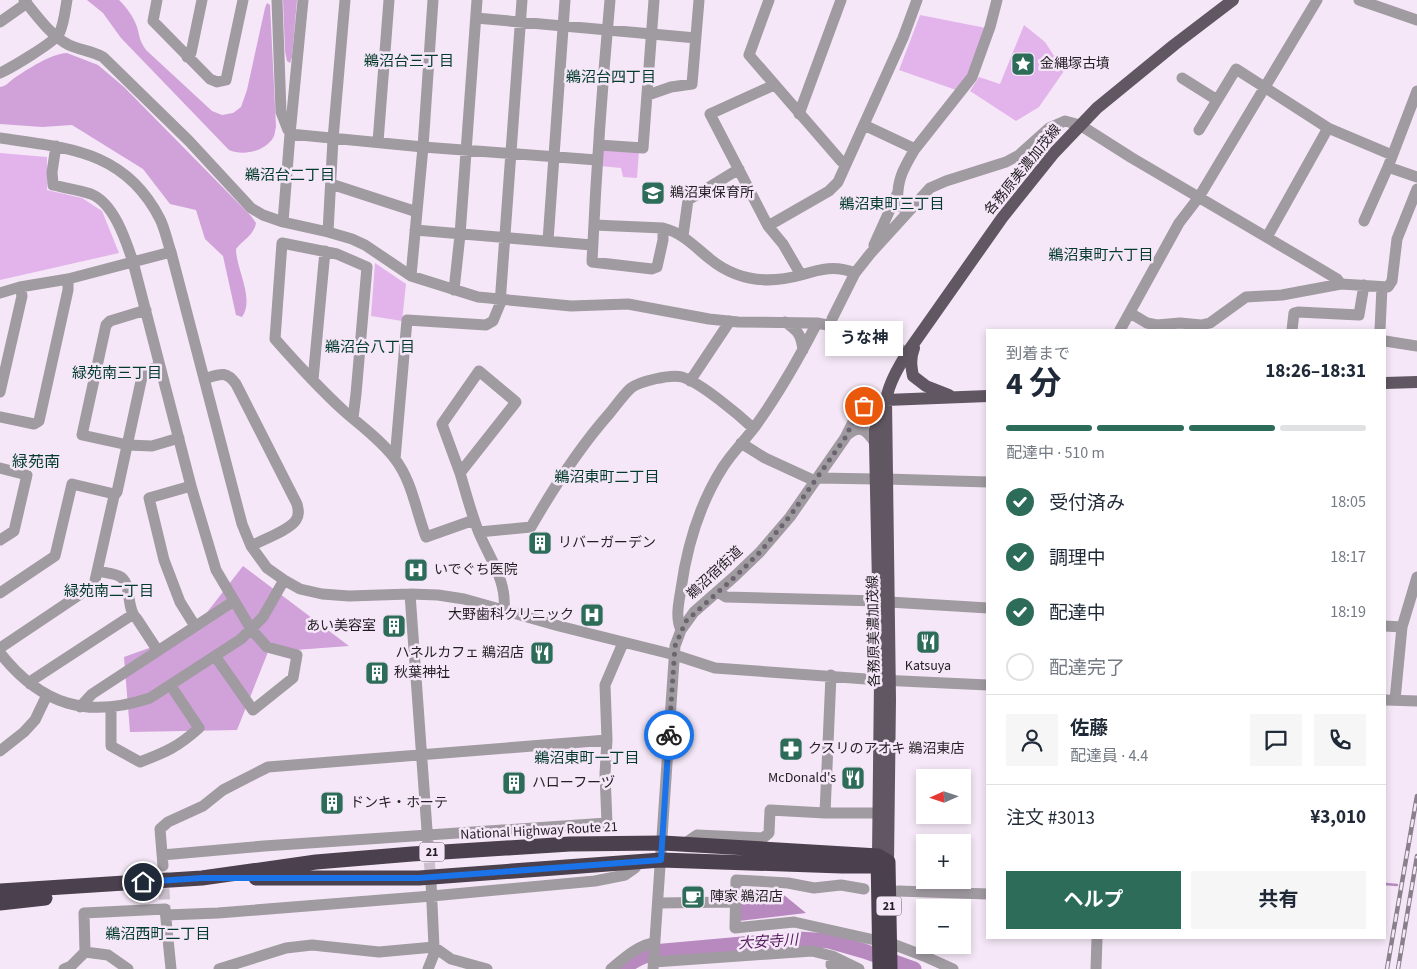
<!DOCTYPE html>
<html lang="ja">
<meta charset="utf-8">
<style>
:root{--surface:#fff;--page:#f6f6f7;--text:#1f2937;--muted:#747a83;--line:#e0e1e3;--accent:#2d6c59}
body{margin:0;font-family:"Source Sans 3","Noto Sans JP",sans-serif;background:var(--page);color:var(--text);height:100vh;display:flex;flex-direction:column;font-size:19px;white-space:nowrap}
*{box-sizing:border-box;margin:0}
p{font-size:16px;color:var(--muted)}
.icon{flex:none;width:28px;height:28px;fill:none;stroke:currentColor;stroke-width:2;stroke-linecap:round;stroke-linejoin:round}
.map{position:relative;flex:1;overflow:hidden}
.panel{position:absolute;left:986px;top:329px;width:400px;height:610px;display:flex;flex-direction:column;background:var(--surface);border-radius:0px;box-shadow:0 2px 8px #0003}
.panel>*{flex:none}
.needle{width:32px;rotate:267deg}
.buttons{position:absolute;left:916px;top:769px;display:grid;gap:10px}
.buttons a{display:grid;place-items:center;width:55px;height:55px;border-radius:0px;background:var(--surface);box-shadow:0 2px 8px #0003;font-size:25px}
.pin{position:absolute;display:grid;place-items:center;width:42px;height:42px;color:#fff;margin:-21px;border:2px solid #fff;border-radius:50%;box-shadow:0 1px 5px #0007}
.courier{position:absolute;display:grid;place-items:center;width:50px;height:50px;margin:-25px;border:4px solid #1a73e8;border-radius:50%;background:#fff;color:#222;box-shadow:0 1px 6px #0007}
.bubble{position:absolute;height:35px;border-radius:0px;background:var(--surface);box-shadow:0 2px 8px #0003;font-size:16px;font-weight:700;line-height:35px;text-align:center}
.summary em{font-style:normal;font-weight:700}
.summary div{display:flex;flex-direction:column-reverse}
.summary{display:flex;align-items:center;justify-content:space-between;height:85px;padding:0 20px}
h1{font-size:32px;font-weight:700;line-height:38px}
.bar{display:grid;grid-template-columns:repeat(4,1fr);gap:8px 5px;align-content:center;height:60px;padding:0 20px}
.bar i{height:6px;border-radius:4px;background:var(--line)}
.bar .current{background:var(--accent)}
.bar p{grid-column:span 4}
.line{display:flex;align-items:center;gap:12px;padding:0 20px;border-top:1px solid var(--line)}
.line div{flex:1}
.round{display:grid;place-items:center;flex:none;width:52px;height:52px;border-radius:0px;background:var(--page)}
ol{padding:0 20px;list-style:none}
li{display:flex;align-items:center;gap:15px;height:55px}
li p{margin-inline-start:auto}
li .icon{padding:5px;border-radius:50%;background:var(--accent);color:#fff;stroke-width:4}
li:last-child{color:var(--muted)}
li i{width:28px;height:28px;border:2px solid var(--line);border-radius:50%}
.action{display:flex;gap:10px;margin-top:auto;padding:10px 20px}
.action a{flex:1;height:58px;border-radius:0px;background:var(--accent);color:#fff;font-size:20px;font-weight:700;line-height:58px;text-align:center}
.action a+a{background:var(--page);color:var(--text)}
.map>svg:first-child{display:block}
</style>
<div class="map">
<svg width="1417" height="969" viewBox="0 0 1417 969">
<rect width="100%" height="100%" fill="#f5e7f7"/>
<path fill="#e3b4eb" d="M920 15 986 28 970 77 956 90 899 70Z
M1024 25 1045 42 1064 71 1039 107 1016 121 970 91 979 77 1000 84Z
M601 147 639 151 637 178 623 177 621 168 600 166Z
M0 153 47 157V190L82 198 102 211 119 253 0 280Z
M375 263 406 284 402 321 371 316Z"/>
<path fill="#d1a1d9" d="M87 0H119C127 8 133 16 137 27 140 37 139 40 146 50L212 111 222 115 233 113 241 107 247 90 265 8 267 3 270 5 276 127C275 130 275 135 273 138 264 152 243 156 229 150L121 38 103 13Z
M283 0H297L292 57 290 63 287 61 285 51Z
M67 53 98 65 124 87 251 216 256 223C254 235 243 240 236 249 236 269 255 299 242 317L236 315 223 256 205 239 196 210 170 204 143 169 72 125 42 127 0 124V87C6 86 8 83 13 79 28 69 50 54 67 53Z
M243 566 349 646 268 652 237 730 130 732 124 657 191 633Z"/>
<path fill="#b789bf" d="M784 895 806 913 739 921 738 896Z"/>
<g fill="none" stroke-linecap="round" stroke-linejoin="round">
<path stroke="#b789bf" stroke-width="2.5" d="M1385 884 1397 885"/>
<path stroke="#b789bf" stroke-width="15" d="M623 969C636 958 647 954 664 951L799 939 829 941 864 951 914 969"/>
<path stroke="#cbbfcd" stroke-width="11" stroke-dasharray="11 5.5" stroke-linecap="butt" d="M428 846 431 882
M163 872 165 909"/>
<path stroke="#a09aa1" stroke-width="11" d="M24 0C36 15 51 36 69 45 80 50 92 51 103 57L189 141 251 208 263 215 283 222 328 232 352 239 365 245 411 276 478 297 571 306 628 304 709 319 738 322 817 323 864 332 877 336 907 353
M157 0 153 21 210 79 217 82 226 80 243 0
M277 0 281 112 288 130
M769 0 749 55 841 161 846 163
M1359 0 1417 20
M476 18 696 38
M0 22 27 3
M187 57 191 53 202 0
M0 73C11 68 53 43 59 34 64 24 65 11 67 0
M1182 78 1217 100
M774 85 710 114 768 226 783 244 801 275C821 269 835 265 855 273
M1417 91 1388 167 1417 177
M648 95 671 87 692 84 699 0
M799 114 841 0
M864 125 915 149 972 77 990 27 997 0
M1199 130 1236 69 1328 128 1392 155
M290 134 423 147 597 160
M0 138C67 148 125 150 160 219 165 229 167 241 171 252L242 524 251 546 267 568 284 580 300 589 322 594 349 596 410 594 438 595 464 599 559 626 675 655 715 668 880 680 988 685
M378 142 389 0
M599 145 643 148 654 0
M56 146 52 172 53 185C65 188 79 190 91 194 114 203 126 241 133 262L191 486 216 570 251 629 267 647 297 655 293 678 253 710 215 656
M331 184 417 212
M912 208H904L898 205C896 181 903 169 915 149
M1364 221 1388 167
M283 222 290 134 303 0
M594 225 663 228V240L657 267 652 269 592 262C596 175 602 87 610 0
M768 226 829 191 838 182 903 38 917 0
M663 228C683 233 695 247 710 259 737 281 769 284 801 275
M415 230 592 245
M328 232 333 139 345 0
M683 236 688 200 739 169
M1267 237 1328 128
M548 241 565 0
M874 245 897 194
M411 276 423 147 433 0
M454 290 460 235 477 0
M0 293 20 287 68 279 171 252
M146 310 110 321 106 325 82 435 128 445 152 446 179 438
M1130 313 1147 323 1157 325 1180 323 1201 325 1210 323 1246 297 1282 295 1341 284 1388 287 1392 281 1397 239 1417 189
M785 322C798 331 801 334 803 350
M831 325 832 319 855 273 870 254 930 188 946 181 1006 162 1019 155 1049 128 1065 121 1080 125 1132 158 1312 264 1337 279 1341 284
M1120 330 1179 223 1199 197 1317 0
M1292 330 1294 313 1298 312 1359 315 1364 285
M1380 330 1382 287
M1385 341 1417 346
M479 371 516 402 460 473 442 424Z
M204 379C220 374 226 370 236 384L297 504C298 509 300 514 296 520 290 530 262 540 251 546
M313 380 325 251
M690 381 730 321
M0 392 22 296 20 287
M0 417 34 424 39 421 68 290V279
M353 418 356 394 367 267 337 254 282 243 275 339C297 364 320 389 344 411 361 426 381 440 395 459 412 481 416 511 426 537L474 520
M846 436C860 424 866 429 875 443
M741 443 765 458 815 481
M395 459 407 320 486 325 493 321 500 304 522 0
M0 468 27 475 14 531 0 540
M460 473C466 493 471 513 479 533 490 559 507 581 504 610
M818 478 876 479
M886 479 988 482
M191 486 149 498 164 560 180 602 195 626
M114 496 117 492 143 372 160 366
M479 532 531 527C554 487 578 449 609 414 616 406 623 395 631 388 640 381 671 374 682 377 700 382 739 415 753 428
M99 571C105 573 113 573 119 576 133 582 125 609 137 619L158 651
M718 592 726 597 879 601
M0 593 55 556 72 484 110 493 114 496 94 585 0 648
M410 594 428 844
M889 602 988 608
M1385 626 1402 627 1417 577
M681 630C675 617 679 602 681 589 687 546 700 503 723 467 732 453 744 441 754 428 778 395 798 360 817 323
M0 653C41 705 87 719 150 698L241 639 263 617 284 580
M30 684 34 679 132 615
M1385 700 1417 701
M1395 700 1402 627
M80 707 92 694 234 601
M111 708V746L140 762C166 752 178 747 199 728L171 686
M0 751 24 732 35 720 47 695
M825 813 831 675
M684 844 697 835 763 838 769 833 770 810 825 813H878
M162 855 264 846 607 823 605 774 607 740 605 685 623 643
M163 866 160 829 168 822 203 806 223 790 268 767 607 740
M864 889 841 885 814 888 788 883 736 880 735 928 794 922 879 941
M898 891 988 894
M659 903 735 902
M166 915 218 913 432 896 595 881 625 875 635 868 639 862
M890 943 924 956 953 969
M85 952 108 955 128 969
M832 956 859 969
M654 962 812 951 832 956 831 965 840 969
M64 969 71 966 85 952 84 913 165 909 171 969
M219 969 286 948 312 945 379 952 434 947 451 959 487 969
M428 969 434 954V947L431 882
M611 969C623 959 639 944 655 943
M653 969 675 646 681 630 694 612 735 576 760 552 790 517 845 438 858 412 867 405 886 400
M1096 969 1097 938"/>
<path stroke="#615763" stroke-width="12" d="M914 348C910 358 911 366 913 376L926 386 949 395
M1385 383 1417 382
M886 400 988 396
M878 856 880 680 875 443V430L882 407
M888 862 890 699 886 400C889 383 898 368 907 353L1002 218 1054 153 1097 108 1174 45 1233 0"/>
<path stroke="#4b404d" stroke-width="15" d="M878 856 880 969
M888 862 890 969
M256 878H419L661 860 842 866H878L884 863
M0 891 202 878 316 862 412 854 570 844 663 843 878 856 888 862
M0 903 45 898"/>
<g stroke="#89808b" stroke-width="4.5">
<path id="rail" d="M1387 969 1417 796
M1398 969 1417 856"/>
</g>
<use href="#rail" stroke="#f5e7f7" stroke-width="2.5" stroke-dasharray="8" stroke-linecap="butt"/>
</g>
<g fill="none" stroke-linecap="round" stroke-linejoin="round">
<path stroke="#6c646e" stroke-width="5" stroke-dasharray="0 9" d="M669 735 675 646 686 621 736 576 760 552 790 516 845 438 858 412 864 406"/>
<path stroke="#1a73e8" stroke-width="6" d="M143 882 202 878H419L661 860 669 735"/>
</g>
<defs>
<g id="sight-square" transform="scale(1.25)"><rect x="-9" y="-9" width="18" height="18" rx="4" fill="#2d6c59" stroke="#f5e7f7"/><path d="M0-6L1.8-2.2L6-1.7L2.9 1.2L3.7 5.4L0 3.3L-3.7 5.4L-2.9 1.2L-6-1.7L-1.8-2.2Z" fill="#fff"/></g>
<g id="school-square" transform="scale(1.25)"><rect x="-9" y="-9" width="18" height="18" rx="4" fill="#2d6c59" stroke="#f5e7f7"/><path d="M0-5L7-2L0 1L-7-2ZM-4 1L0 2.5L4 1V4Q0 6-4 4Z" fill="#fff"/></g>
<g id="building-square" transform="scale(1.25)"><rect x="-9" y="-9" width="18" height="18" rx="4" fill="#2d6c59" stroke="#f5e7f7"/><path d="M-4-6H4V6H1V3H-1V6H-4ZM-2.5-4.3h1.7v1.8h-1.7ZM.8-4.3h1.7v1.8H.8ZM-2.5-1h1.7V.8h-1.7ZM.8-1h1.7V.8H.8Z" fill="#fff"/></g>
<g id="hospital-square" transform="scale(1.25)"><rect x="-9" y="-9" width="18" height="18" rx="4" fill="#2d6c59" stroke="#f5e7f7"/><path d="M-5-5h3v3.5h4V-5h3V5h-3V1.5h-4V5h-3Z" fill="#fff"/></g>
<g id="restaurant-square" transform="scale(1.25)"><rect x="-9" y="-9" width="18" height="18" rx="4" fill="#2d6c59" stroke="#f5e7f7"/><path d="M-5-6h1v4h1v-4h1v4h1v-4h1v5L-1.5 .5V6h-2V.5L-5-1ZM5-6V6H3V1.5H1.5Q1.5-4 5-6Z" fill="#fff"/></g>
<g id="pharmacy-square" transform="scale(1.25)"><rect x="-9" y="-9" width="18" height="18" rx="4" fill="#2d6c59" stroke="#f5e7f7"/><path d="M-2-6h4v4h4v4h-4v4h-4v-4h-4v-4h4Z" fill="#fff"/></g>
<g id="cafe-square" transform="scale(1.25)"><rect x="-9" y="-9" width="18" height="18" rx="4" fill="#2d6c59" stroke="#f5e7f7"/><path d="M-5.5-4.5H6V0H3Q3 3.5 0 3.5H-2.5Q-5.5 3.5-5.5 0ZM3-3.2v2h1.7v-2ZM-6 4.5H4V6H-6Z" fill="#fff"/></g>
</defs>
<g fill-rule="evenodd">
<use href="#sight-square" x="1023" y="64"/>
<use href="#school-square" x="653" y="193"/>
<use href="#building-square" x="540" y="543"/>
<use href="#hospital-square" x="416" y="570"/>
<use href="#hospital-square" x="592" y="615"/>
<use href="#building-square" x="394" y="626"/>
<use href="#restaurant-square" x="928" y="642"/>
<use href="#restaurant-square" x="542" y="653"/>
<use href="#building-square" x="377" y="673"/>
<use href="#pharmacy-square" x="791" y="749"/>
<use href="#restaurant-square" x="853" y="778"/>
<use href="#building-square" x="514" y="783"/>
<use href="#building-square" x="332" y="803"/>
<use href="#cafe-square" x="693" y="897"/>
</g>
<g text-anchor="middle" dominant-baseline="central" stroke-width="5" stroke-linejoin="round" paint-order="stroke">
<g fill="#f5e7f7" stroke="#625a63" stroke-width="1">
<rect x="419.5" y="842.5" width="25" height="19" rx="4"/>
<rect x="876.5" y="896.5" width="25" height="19" rx="4"/>
</g>
<g font-size="12" font-weight="bold" fill="#231e24">
<text x="432" y="852">21</text>
<text x="889" y="906">21</text>
</g>
<g font-size="14" fill="#231e24" stroke="#f5e7f7" text-anchor="start">
<text x="1040" y="64">金縄塚古墳</text>
<text x="670" y="193">鵜沼東保育所</text>
<text x="558" y="543">リバーガーデン</text>
<text x="434" y="570">いでぐち医院</text>
<text x="574" y="615" text-anchor="end">大野歯科クリニック</text>
<text x="376" y="626" text-anchor="end">あい美容室</text>
<text x="524" y="653" text-anchor="end">ハネルカフェ 鵜沼店</text>
<text x="928" y="666" text-anchor="middle">Katsuya</text>
<text x="394" y="673">秋葉神社</text>
<text x="808" y="749">クスリのアオキ 鵜沼東店</text>
<text x="836" y="778" text-anchor="end">McDonald's</text>
<text x="532" y="783">ハローフーヅ</text>
<text x="350" y="803">ドンキ・ホーテ</text>
<text x="710" y="897">陣家 鵜沼店</text>
</g>
<g font-size="14" fill="#231e24" stroke="#f5e7f7">
<text transform="translate(1023 170) rotate(-51)">各務原美濃加茂線</text>
<text transform="translate(715 573) rotate(-43)">鵜沼宿街道</text>
<text transform="translate(874 631) rotate(-91)">各務原美濃加茂線</text>
<text transform="translate(539 831) rotate(-3)">National Highway Route 21</text>
</g>
<g font-size="15" fill="#023b2d" stroke="#f5e7f7">
<text x="409" y="61">鵜沼台三丁目</text>
<text x="611" y="77">鵜沼台四丁目</text>
<text x="290" y="175">鵜沼台二丁目</text>
<text x="892" y="204">鵜沼東町三丁目</text>
<text x="1101" y="255">鵜沼東町六丁目</text>
<text x="370" y="347">鵜沼台八丁目</text>
<text x="117" y="373">緑苑南三丁目</text>
<text x="607" y="477">鵜沼東町二丁目</text>
<text x="109" y="591">緑苑南二丁目</text>
<text x="587" y="758">鵜沼東町一丁目</text>
<text x="158" y="934">鵜沼西町二丁目</text>
</g>
<g font-size="15" font-style="italic" fill="#52195c" stroke="#f5e7f7">
<text transform="translate(768 942) rotate(-4)">大安寺川</text>
</g>
<g font-size="16" fill="#023b2d" stroke="#f5e7f7">
<text x="36" y="462">緑苑南</text>
</g>
</g>
</svg>
<div class="buttons">
<a><svg class="needle" viewBox="-14 -14 28 28"><path d="M0-13l5 13h-10z" fill="#e53935"/><path d="M0 13l5-13h-10z" fill="#747a83"/></svg></a>
<a>+</a>
<a>−</a>
</div>
<div class="pin" style="left:864px;top:406px;background:#ea580c"><svg class="icon" aria-label="bag" viewBox="0 0 24 24"><path d="M5 8h14l-1 12H6zM9 8a3 3 0 0 1 6 0"/></svg></div>
<div class="pin" style="left:143px;top:882px;background:#1f2937"><svg class="icon" aria-label="home" viewBox="0 0 24 24"><path d="M3 11l9-7 9 7M6 9v11h12V9"/></svg></div>
<div class="courier" style="left:669px;top:735px"><svg class="icon" aria-label="bike" viewBox="0 0 24 24"><circle cx="6" cy="16" r="4"/><circle cx="18" cy="16" r="4"/><path d="M6 16l4-8h5l3 8M10 8l3 8H6M13 5h3"/></svg></div>
<div class="bubble" style="left:825px;top:321px;width:78px">うな神</div>
<section class="panel">
<div class="summary"><div><h1>4 分</h1><p>到着まで</p></div><em>18:26–18:31</em></div>
<div class="bar"><i class="current"></i><i class="current"></i><i class="current"></i><i></i><p>配達中 · 510 m</p></div>
<ol>
<li><svg class="icon" aria-label="check" viewBox="0 0 24 24"><path d="M5 12l5 5 9-10"/></svg>受付済み<p>18:05</p></li>
<li><svg class="icon" aria-label="check" viewBox="0 0 24 24"><path d="M5 12l5 5 9-10"/></svg>調理中<p>18:17</p></li>
<li><svg class="icon" aria-label="check" viewBox="0 0 24 24"><path d="M5 12l5 5 9-10"/></svg>配達中<p>18:19</p></li>
<li><i></i>配達完了</li>
</ol>
<div class="line" style="height:90px"><a class="round"><svg class="icon" aria-label="person" viewBox="0 0 24 24"><circle cx="12" cy="8" r="4"/><path d="M4 21q1-7 8-7t8 7"/></svg></a><div><b>佐藤</b><p>配達員 · 4.4</p></div><a class="round"><svg class="icon" aria-label="chat" viewBox="0 0 24 24"><path d="M4 5h16v11H9l-5 4z"/></svg></a><a class="round"><svg class="icon" aria-label="phone" viewBox="0 0 24 24"><path d="M5 4h4l2 5-3 2q2 4 5 5l2-3 5 2v4C11 20 4 13 5 4z"/></svg></a></div>
<div class="line" style="height:65px"><div>注文 #3013</div><b>¥3,010</b></div>
<div class="action"><a>ヘルプ</a><a>共有</a></div>
</section>
</div>
